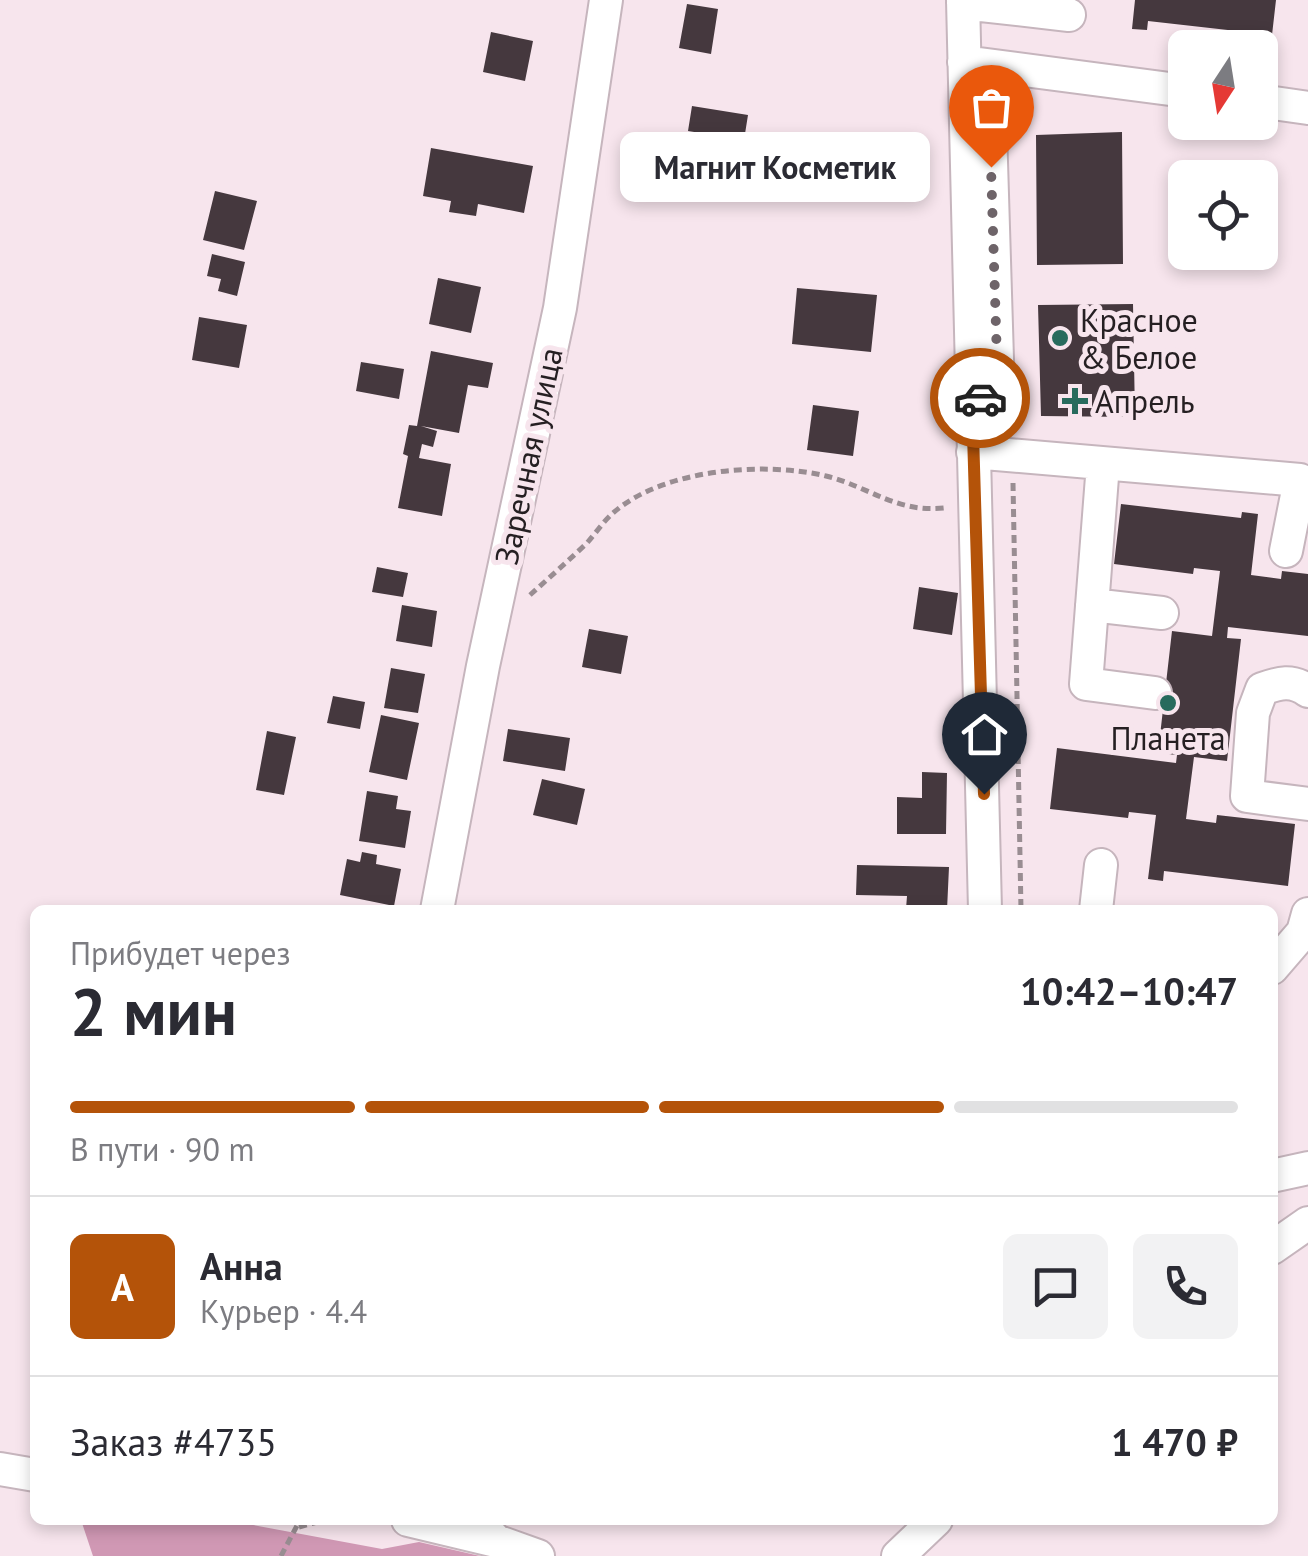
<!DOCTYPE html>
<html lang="ru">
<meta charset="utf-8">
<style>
:root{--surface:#fff;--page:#f2f2f3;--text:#2b2b33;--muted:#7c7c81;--line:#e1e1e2;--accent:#b45309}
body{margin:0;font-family:"PT Sans",sans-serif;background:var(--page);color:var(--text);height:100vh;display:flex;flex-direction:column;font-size:38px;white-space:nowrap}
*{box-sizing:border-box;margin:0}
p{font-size:32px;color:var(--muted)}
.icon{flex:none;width:55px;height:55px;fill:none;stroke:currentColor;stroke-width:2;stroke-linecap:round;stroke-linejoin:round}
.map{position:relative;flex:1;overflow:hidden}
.drawer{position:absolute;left:30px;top:905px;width:1248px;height:620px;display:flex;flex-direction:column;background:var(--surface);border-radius:15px;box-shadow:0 5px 15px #0003}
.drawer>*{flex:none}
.needle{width:65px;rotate:192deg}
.buttons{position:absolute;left:1168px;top:30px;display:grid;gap:20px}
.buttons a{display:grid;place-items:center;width:110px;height:110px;border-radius:15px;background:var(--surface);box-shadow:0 5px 15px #0003;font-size:50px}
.pin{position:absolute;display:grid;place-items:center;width:85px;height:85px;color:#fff;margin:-102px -42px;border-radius:50% 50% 50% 0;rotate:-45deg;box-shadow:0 0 10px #0007}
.pin .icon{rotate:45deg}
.courier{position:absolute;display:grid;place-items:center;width:100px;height:100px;margin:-50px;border:8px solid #b45309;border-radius:50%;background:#fff;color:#222;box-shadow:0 2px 12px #0007}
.bubble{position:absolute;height:70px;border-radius:15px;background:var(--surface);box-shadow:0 5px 15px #0003;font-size:32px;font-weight:800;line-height:70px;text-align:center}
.summary em{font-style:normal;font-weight:800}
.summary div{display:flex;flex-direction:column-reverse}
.summary{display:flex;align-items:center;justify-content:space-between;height:170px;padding:0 40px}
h1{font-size:65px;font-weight:800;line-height:75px}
.bar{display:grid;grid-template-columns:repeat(4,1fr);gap:15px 10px;align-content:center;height:120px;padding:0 40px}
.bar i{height:12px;border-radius:8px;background:var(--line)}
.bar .on{background:var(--accent)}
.bar p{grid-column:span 4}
.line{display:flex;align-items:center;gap:25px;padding:0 40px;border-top:2px solid var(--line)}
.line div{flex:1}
.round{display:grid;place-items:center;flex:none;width:105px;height:105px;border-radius:15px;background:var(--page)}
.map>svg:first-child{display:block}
</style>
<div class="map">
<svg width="1308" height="1556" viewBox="0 0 1308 1556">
<rect width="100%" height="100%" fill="#f7e5ed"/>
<path fill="#d098b4" d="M81 1520H226L382 1549 419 1542 480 1556H93Z"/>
<path fill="#45383e" d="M1135 0H1276L1272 35 1148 21 1147 30 1132 29Z
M687 4 718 9 711 54 679 48Z
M491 32 533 41 525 81 483 72Z
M692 106 748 115 744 140 688 131Z
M1122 132 1123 264 1037 265 1036 135Z
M700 141 750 145 746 179 697 175Z
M431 148 533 166 524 213 478 204 476 216 449 212 451 201 423 196Z
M215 191 257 201 244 250 203 240Z
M212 254 245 262 237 296 218 291 221 279 207 276Z
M438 278 481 287 471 333 429 324Z
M797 288 877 295 871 352 792 344Z
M1133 304 1135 417 1041 416 1038 305Z
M199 317 247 325 239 368 192 360Z
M431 351 493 363 488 388 468 385 459 433 421 426 437 431 433 447 422 444 419 458 451 464 442 516 398 508 408 456 403 454 409 425 417 426Z
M361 362 404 369 399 399 356 391Z
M813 405 859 411 853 456 807 450Z
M1121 504 1241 518 1242 512 1258 514 1251 575 1281 579 1282 571 1308 574V636L1228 627 1227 638 1241 639 1227 761 1194 757 1186 819 1216 823 1217 815 1295 824 1288 886 1164 871 1163 881 1148 879 1156 815 1129 812 1128 818 1050 809 1057 748 1176 763 1177 755 1158 753 1172 631 1212 636 1220 571 1194 568 1193 574 1114 564Z
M377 567 408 573 403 597 372 592Z
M919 587 958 593 952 635 913 629Z
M402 605 437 611 432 647 396 641Z
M589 629 628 636 621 674 582 667Z
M391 668 425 674 418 713 384 708Z
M333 696 365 702 360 729 327 723Z
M381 715 419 723 407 780 369 772Z
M508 729 570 738 565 771 503 761Z
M267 731 296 737 284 795 256 790Z
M922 772 947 773 946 834H897V797L922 798Z
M542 779 585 789 577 825 533 815Z
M367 791 398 796 396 809 411 811 405 848 359 841Z
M362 852 377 855 376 864 401 869 394 906 340 895 347 859 360 862Z
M857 865 949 867 947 910 906 909 907 896 856 895Z"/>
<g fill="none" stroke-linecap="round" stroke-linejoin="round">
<g stroke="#c6b5bd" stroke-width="36">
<path id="minor" d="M963 0 985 910
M963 3 1069 15
M964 62 1185 91
M1260 101 1308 108
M966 107 990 129 998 392 972 401
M973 452 1300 480 1286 551
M1103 464 1086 684 1155 693
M1092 605 1162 613
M1308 691C1292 679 1279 683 1262 689L1253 713 1247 796 1308 804
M437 910 483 666 560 308 606 0
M1096 910 1101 865
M1272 968 1303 932 1308 914
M1272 1176 1308 1168
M1272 1248 1308 1223
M0 1469 35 1475
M408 1520 496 1541
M482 1526 496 1541 538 1556
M898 1556 936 1520"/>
</g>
<path stroke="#998d92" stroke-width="5" stroke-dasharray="8 5" stroke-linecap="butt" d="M1013 483 1021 910
M530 595C549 578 568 561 587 543 595 534 603 522 612 514 661 469 764 461 826 476 870 487 896 513 944 508
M299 1527 325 1520
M281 1556 300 1520"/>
<use href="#minor" stroke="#fff" stroke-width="32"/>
</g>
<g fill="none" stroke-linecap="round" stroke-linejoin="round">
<path stroke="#6e6469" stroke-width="10" stroke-dasharray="0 18" d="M980 398 998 392 991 167"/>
<path stroke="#b45309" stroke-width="12" d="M980 398 972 401 984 794"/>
</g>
<g fill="#286b5d" stroke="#f7e5ed" stroke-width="4">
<circle cx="1060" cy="338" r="10"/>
<path d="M1070 386h10v10h10v10h-10v10h-10v-10h-10v-10h10z"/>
<circle cx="1168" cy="703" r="10"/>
</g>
<g text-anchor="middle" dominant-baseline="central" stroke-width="10" stroke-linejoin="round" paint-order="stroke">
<g font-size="32" fill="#251f22" stroke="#f7e5ed" text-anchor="start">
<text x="1080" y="320">Красное<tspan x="1080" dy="37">&amp; Белое</tspan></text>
<text x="1095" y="401">Апрель</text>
<text x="1168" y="738" text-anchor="middle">Планета</text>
</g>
<g font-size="32" fill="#251f22" stroke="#f7e5ed">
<text transform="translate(528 456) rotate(-78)">Заречная улица</text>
</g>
</g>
</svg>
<div class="buttons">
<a><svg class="needle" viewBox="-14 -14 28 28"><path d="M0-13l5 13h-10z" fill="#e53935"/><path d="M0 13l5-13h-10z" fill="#7c7c81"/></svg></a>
<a><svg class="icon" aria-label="locate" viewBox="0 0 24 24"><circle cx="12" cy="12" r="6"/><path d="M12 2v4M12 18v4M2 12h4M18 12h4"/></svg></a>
</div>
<div class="pin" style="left:991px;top:167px;background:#ea580c"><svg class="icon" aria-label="bag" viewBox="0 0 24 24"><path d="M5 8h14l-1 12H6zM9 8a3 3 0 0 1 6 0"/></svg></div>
<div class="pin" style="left:984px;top:794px;background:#1f2937"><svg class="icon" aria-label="home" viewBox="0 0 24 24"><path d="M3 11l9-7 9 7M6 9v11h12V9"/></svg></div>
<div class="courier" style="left:980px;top:398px"><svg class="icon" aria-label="car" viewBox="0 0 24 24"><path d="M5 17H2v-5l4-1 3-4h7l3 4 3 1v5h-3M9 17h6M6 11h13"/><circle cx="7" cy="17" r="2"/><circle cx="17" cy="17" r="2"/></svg></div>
<div class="bubble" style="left:620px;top:132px;width:310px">Магнит Косметик</div>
<section class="drawer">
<div class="summary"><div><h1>2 мин</h1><p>Прибудет через</p></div><em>10:42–10:47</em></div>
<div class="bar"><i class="on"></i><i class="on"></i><i class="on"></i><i></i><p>В пути · 90 m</p></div>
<div class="line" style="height:180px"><b class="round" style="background:var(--accent);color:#fff">А</b><div><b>Анна</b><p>Курьер · 4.4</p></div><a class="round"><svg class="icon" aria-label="chat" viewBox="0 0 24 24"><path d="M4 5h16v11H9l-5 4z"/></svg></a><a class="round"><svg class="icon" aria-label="phone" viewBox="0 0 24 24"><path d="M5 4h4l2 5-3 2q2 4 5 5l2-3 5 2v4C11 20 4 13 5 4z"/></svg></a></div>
<div class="line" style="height:130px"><div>Заказ #4735</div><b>1 470 ₽</b></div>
</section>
</div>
